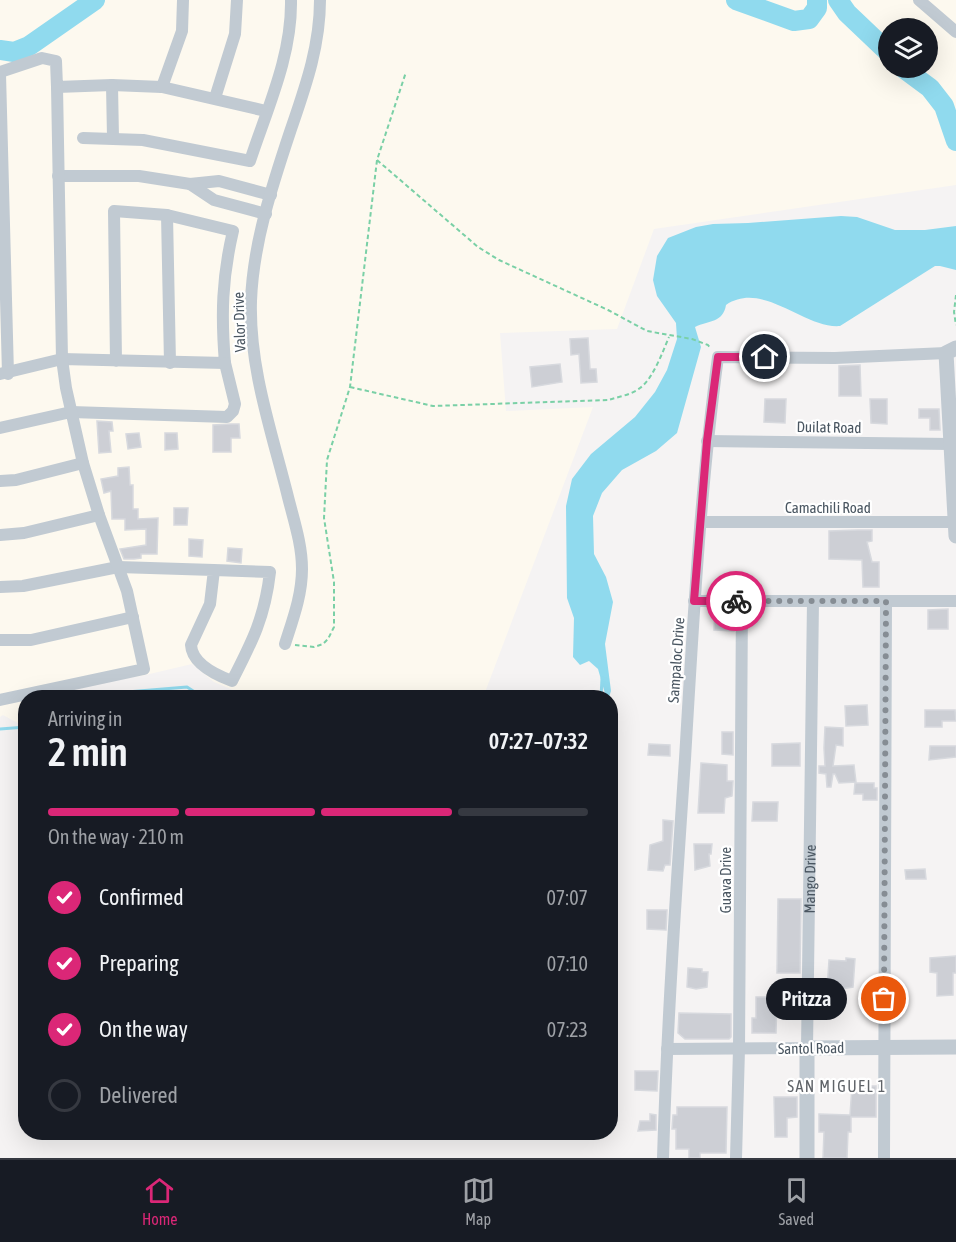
<!DOCTYPE html>
<meta charset="utf-8">
<style>
:root{--surface:#171b24;--page:#242831;--text:#f1f3f6;--muted:#9ea1a6;--line:#363941;--accent:#db2777}
body{margin:0;font-family:"Asap Condensed",sans-serif;background:var(--page);color:var(--text);height:100vh;display:flex;flex-direction:column;font-size:22px;white-space:nowrap}
*{box-sizing:border-box;margin:0}
p{font-size:20px;color:var(--muted)}
.icon{flex:none;width:33px;height:33px;fill:none;stroke:currentColor;stroke-width:2;stroke-linecap:round;stroke-linejoin:round}
.map{position:relative;flex:1;overflow:hidden}
.drawer{position:absolute;left:18px;top:690px;width:600px;height:450px;display:flex;flex-direction:column;background:var(--surface);border-radius:24px;box-shadow:0 6px 24px #0002}
.drawer>*{flex:none}
.controls{position:absolute;left:878px;top:18px;display:grid;gap:12px}
.controls a{display:grid;place-items:center;width:60px;height:60px;border-radius:50%;background:var(--surface);box-shadow:0 6px 24px #0002;font-size:30px}
.pin{position:absolute;display:grid;place-items:center;width:51px;height:51px;color:#fff;margin:-26px;border:3px solid #fff;border-radius:50%;box-shadow:0 2px 6px #0007}
.courier{position:absolute;display:grid;place-items:center;width:60px;height:60px;margin:-30px;border:4px solid #db2777;border-radius:50%;background:#fff;color:#222;box-shadow:0 2px 8px #0007}
.bubble{position:absolute;height:42px;border-radius:21px;background:var(--surface);box-shadow:0 6px 24px #0002;font-size:20px;font-weight:600;line-height:42px;text-align:center}
.head em{font-style:normal;font-weight:600}
.head div{display:flex;flex-direction:column-reverse}
.head{display:flex;align-items:center;justify-content:space-between;height:102px;padding:0 30px}
h1{font-size:39px;font-weight:600;line-height:45px}
.bar{display:grid;grid-template-columns:repeat(4,1fr);gap:9px 6px;align-content:center;height:72px;padding:0 30px}
.bar i{height:8px;border-radius:4px;background:var(--line)}
.bar .selected{background:var(--accent)}
.bar p{grid-column:span 4}
ol{padding:0 30px;list-style:none}
li{display:flex;align-items:center;gap:18px;height:66px}
li p{margin-inline-start:auto}
li .icon{padding:6px;border-radius:50%;background:var(--accent);color:#fff;stroke-width:4}
li:last-child{color:var(--muted)}
li i{width:33px;height:33px;border:3px solid var(--line);border-radius:50%}
.tabs{display:flex;justify-content:space-around;align-items:center;height:84px;border-top:2px solid var(--line);background:var(--surface);font-size:16px;color:var(--muted)}
.tabs a{display:grid;justify-items:center;gap:3px}
.tabs .selected{color:var(--accent)}
.map>svg:first-child{display:block}
</style>
<div class="map">
<svg width="956" height="1158" viewBox="0 0 956 1158">
<rect width="100%" height="100%" fill="#f5f3f3"/>
<path fill="#fdf9ef" fill-rule="evenodd" d="M0 0H956V185L654 229 617 329 500 333 506 411 593 407 484 695 240 693 214 682 192 664 141 676 82 685 65 697 26 698 25 727 3 715 0 717ZM888 28H927V68H888Z"/>
<path fill="#90daee" d="M841 216 857 217 895 230H925L956 226V270L940 266H935L840 326C804 329 763 280 726 305 723 323 709 320 695 327L701 347 677 433 656 451 622 470 602 493 593 516 594 554 606 577 613 602 605 644 611 691 609 697H606L598 669 589 661 580 665 573 657 574 618 567 598 566 506 572 479 591 454 635 417 655 392 667 370 677 339 676 323 657 296 653 280 657 256 668 238 696 227 713 224 748 223Z"/>
<g fill="none" stroke-linecap="round" stroke-linejoin="round">
<path stroke="#90daee" stroke-width="3" d="M72 698 78 692 103 694 187 687 204 698
M601 698 602 678
M0 729 26 727"/>
<path stroke="#90daee" stroke-width="20" d="M736 0 794 21 809 19 817 8V0
M838 0 847 13 888 52
M0 50 14 52 29 46 95 0
M903 68 930 88 944 106 956 141"/>
</g>
<path fill="#cdcfd5" stroke="#d7d9de" stroke-width="1.5" d="M588 338 590 369H596L597 382 581 383 579 354 571 355 570 339Z
M560 364 562 382 532 387 530 367Z
M860 365 861 396H839V366Z
M765 399H786L785 423 764 422Z
M870 399H887V424L871 423Z
M919 409H939L940 430H930V418H919Z
M97 421 112 422 113 431H109L111 452 99 453Z
M231 424H239L240 438H231V452H213V425Z
M139 433 141 447 128 449 126 434Z
M165 433H177L178 449 165 450Z
M129 467 130 485H133V509H138V519L158 518 157 554H141V558L134 559H124L120 549 146 545V529L125 530V519H112L111 491 104 493 101 479 118 476V468Z
M174 508H188L187 525H174Z
M858 530H872V541L867 542 872 562H879V587H863L862 560 829 559V531Z
M189 539 203 540 202 557 189 556Z
M228 548 242 549 241 563 227 561Z
M715 609 734 610V631L714 630Z
M948 609V629H928V610Z
M867 705 868 725 846 726 845 706Z
M925 710H955L956 721H942V727H925Z
M825 727 843 728V746L836 745 833 766 854 765 856 782 839 783 835 774H833L831 787H827L826 774 819 773V766H825L824 748Z
M722 732H733V755L722 754Z
M800 743V766H772V744Z
M649 744 670 745V756L648 755Z
M930 746H956V757L929 760Z
M701 763 727 765V781H733L732 796 725 798 724 813H698Z
M855 783H874V788H877V800H863V794H854Z
M753 802H778L777 821H752Z
M663 820 673 821 670 865H665L663 871 648 870 650 845 663 841Z
M694 844H712L711 854H709L710 866 695 870Z
M925 869 926 879H906L905 870Z
M778 899H801L800 973H777Z
M647 910H667L666 930 647 929Z
M956 956V973H953V995L937 996V973L930 972V958Z
M846 958 855 959 853 987 827 991 829 960 846 961Z
M688 968 702 969V972H708L707 987 696 989 687 987Z
M756 997H777L776 1033H752V1018H756Z
M679 1013 731 1014V1037L729 1039H685L678 1033Z
M635 1071H658L657 1091 635 1090Z
M852 1086H876V1117H851V1132H848L847 1158H823L824 1132H819V1114L850 1115Z
M774 1097H797V1117L787 1118V1137H775Z
M677 1107H727L726 1153H700V1158H689V1149H676V1129H672L673 1115H677Z
M650 1114 656 1115V1130L638 1131 640 1121H650Z"/>
<g fill="none" stroke-linecap="round" stroke-linejoin="round">
<path stroke="#7ad0a6" stroke-width="2" stroke-dasharray="4.5 3" stroke-linecap="butt" d="M377 160 478 247 499 260 608 310 647 331 692 339 708 345 711 349
M956 295 954 312 956 325
M350 387 433 406 608 400C618 397 631 395 640 388 653 379 663 351 669 337
M295 645 314 647 323 644 328 639 334 627V582L324 518 327 460 350 387 377 160 406 72"/>
<g stroke="#c1cad2" stroke-width="12">
<path d="M919 0 956 32"/>
<path d="M0 72 42 58 56 61 57 87 112 85 162 87 266 111"/>
<path d="M0 74 8 374"/>
<path d="M112 85 113 138"/>
<path d="M162 87 182 31 183 0"/>
<path d="M215 98 235 34 237 0"/>
<path d="M83 138 143 140 250 161C267 109 292 56 291 0"/>
<path d="M58 176H139L190 184 219 181 271 195"/>
<path d="M190 184 214 200 266 214"/>
<path d="M167 215 170 363"/>
<path d="M0 374 62 359 225 363C221 315 222 278 233 231L167 215 114 211 116 361"/>
<path d="M0 428 71 412 227 417 233 411 235 404 225 363"/>
<path d="M707 441 951 444"/>
<path d="M0 481 16 480 83 463"/>
<path d="M701 522H955"/>
<path d="M0 535 24 533 99 515"/>
<path d="M0 587 23 586 118 567 214 570 210 604 191 645C192 664 216 675 232 681 252 642 265 617 270 572L214 570"/>
<path d="M694 601H956"/>
<path d="M0 640H31L133 617"/>
<path d="M285 644C293 619 302 595 302 569 302 543 293 518 287 493 271 430 249 366 251 301 253 244 272 186 290 132 305 88 320 47 320 0"/>
<path d="M0 700 144 669 127 591 99 515 83 463 66 388 62 359 57 87"/>
<path id="s1" d="M667 1049 807 1048 813 601"/>
<path d="M663 1158C667 1025 676 892 685 759 693 625 700 490 718 357L835 358 946 353"/>
<path d="M736 1158 739 1049 742 601"/>
<path d="M884 1158 886 601"/>
</g>
<path stroke="#c1cad2" stroke-width="15" d="M956 348 946 353 956 536
M807 1158V1048L956 1047"/>
</g>
<g fill="none" stroke-linecap="round" stroke-linejoin="round">
<path stroke="#868d94" stroke-width="6" stroke-dasharray="0 10.8" d="M736 601H886L884 999"/>
<path stroke="#db2777" stroke-width="8" d="M736 601H694L707 441 718 357H765"/>
</g>
<g text-anchor="middle" dominant-baseline="central" stroke-width="4.5" stroke-linejoin="round" paint-order="stroke">
<g font-size="15" fill="#4a5661" stroke="#fff">
<text transform="translate(239 322) rotate(-92)">Valor Drive</text>
<text transform="translate(829 427) rotate(1)">Duilat Road</text>
<text x="828" y="507">Camachili Road</text>
<text transform="translate(676 660) rotate(-86)">Sampaloc Drive</text>
<text transform="translate(725 880) rotate(-90)">Guava Drive</text>
<text stroke="none"><textPath href="#s1" startOffset="309">Mango Drive</textPath></text>
<text transform="translate(811 1048) rotate(-1)">Santol Road</text>
</g>
<g font-size="16" letter-spacing="1.5" fill="#5f6368" stroke="#fff">
<text x="837" y="1086">SAN MIGUEL 1</text>
</g>
</g>
</svg>
<div class="controls">
<a><svg class="icon" aria-label="layers" viewBox="0 0 24 24"><path d="M12 4l9 5-9 5-9-5zM3 14l9 5 9-5"/></svg></a>
</div>
<div class="pin" style="left:884px;top:999px;background:#ea580c"><svg class="icon" aria-label="bag" viewBox="0 0 24 24"><path d="M5 8h14l-1 12H6zM9 8a3 3 0 0 1 6 0"/></svg></div>
<div class="pin" style="left:765px;top:357px;background:#1f2937"><svg class="icon" aria-label="home" viewBox="0 0 24 24"><path d="M3 11l9-7 9 7M6 9v11h12V9"/></svg></div>
<div class="courier" style="left:736px;top:601px"><svg class="icon" aria-label="bike" viewBox="0 0 24 24"><circle cx="6" cy="16" r="4"/><circle cx="18" cy="16" r="4"/><path d="M6 16l4-8h5l3 8M10 8l3 8H6M13 5h3"/></svg></div>
<div class="bubble" style="left:766px;top:978px;width:81px">Pritzza</div>
<section class="drawer">
<div class="head"><div><h1>2 min</h1><p>Arriving in</p></div><em>07:27–07:32</em></div>
<div class="bar"><i class="selected"></i><i class="selected"></i><i class="selected"></i><i></i><p>On the way · 210 m</p></div>
<ol>
<li><svg class="icon" aria-label="check" viewBox="0 0 24 24"><path d="M5 12l5 5 9-10"/></svg>Confirmed<p>07:07</p></li>
<li><svg class="icon" aria-label="check" viewBox="0 0 24 24"><path d="M5 12l5 5 9-10"/></svg>Preparing<p>07:10</p></li>
<li><svg class="icon" aria-label="check" viewBox="0 0 24 24"><path d="M5 12l5 5 9-10"/></svg>On the way<p>07:23</p></li>
<li><i></i>Delivered</li>
</ol>
</section>
</div>
<nav class="tabs">
<a class="selected"><svg class="icon" aria-label="home" viewBox="0 0 24 24"><path d="M3 11l9-7 9 7M6 9v11h12V9"/></svg>Home</a>
<a><svg class="icon" aria-label="map" viewBox="0 0 24 24"><path d="M3 6l6-2 6 2 6-2v14l-6 2-6-2-6 2zM9 4v14M15 6v14"/></svg>Map</a>
<a><svg class="icon" aria-label="saved" viewBox="0 0 24 24"><path d="M7 4h10v16l-5-4-5 4z"/></svg>Saved</a>
</nav>
